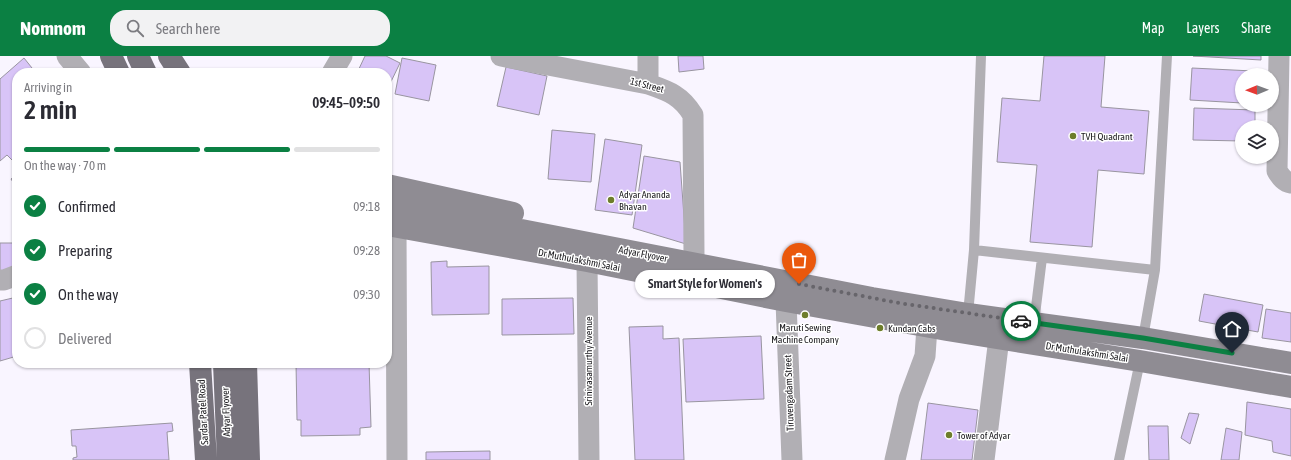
<!DOCTYPE html>
<meta charset="utf-8">
<style>
:root{--surface:#fff;--page:#f2f2f3;--text:#2b2b33;--muted:#7c7c81;--line:#e1e1e2;--accent:#0b8043}
body{margin:0;font-family:"Asap Condensed",sans-serif;background:var(--page);color:var(--text);height:100vh;display:flex;flex-direction:column;font-size:15px;white-space:nowrap}
*{box-sizing:border-box;margin:0}
p{font-size:13px;color:var(--muted)}
.icon{flex:none;width:22px;height:22px;fill:none;stroke:currentColor;stroke-width:2;stroke-linecap:round;stroke-linejoin:round}
.map{position:relative;flex:1;overflow:hidden}
.drawer{position:absolute;left:12px;top:12px;width:380px;height:300px;display:flex;flex-direction:column;background:var(--surface);border-radius:16px;box-shadow:0 1px 3px #0004}
.drawer>*{flex:none}
.needle{width:26px;rotate:269deg}
.fabs{position:absolute;left:1235px;top:12px;display:grid;gap:8px}
.fabs a{display:grid;place-items:center;width:44px;height:44px;border-radius:50%;background:var(--surface);box-shadow:0 1px 3px #0004;font-size:20px}
.pin{position:absolute;display:grid;place-items:center;width:34px;height:34px;color:#fff;margin:-41px -17px;border-radius:50% 50% 50% 0;rotate:-45deg;box-shadow:0 0 4px #0007}
.pin .icon{rotate:45deg}
.courier{position:absolute;display:grid;place-items:center;width:40px;height:40px;margin:-20px;border:3px solid #0b8043;border-radius:50%;background:#fff;color:#222;box-shadow:0 1px 5px #0007}
.bubble{position:absolute;height:28px;border-radius:14px;background:var(--surface);box-shadow:0 1px 3px #0004;font-size:13px;font-weight:600;line-height:28px;text-align:center}
.head em{font-style:normal;font-weight:600}
.head div{display:flex;flex-direction:column-reverse}
.head{display:flex;align-items:center;justify-content:space-between;height:68px;padding:0 12px}
h1{font-size:26px;font-weight:600;line-height:30px}
.bar{display:grid;grid-template-columns:repeat(4,1fr);gap:6px 4px;align-content:center;height:48px;padding:0 12px}
.bar i{height:5px;border-radius:3px;background:var(--line)}
.bar .active{background:var(--accent)}
.bar p{grid-column:span 4}
ol{padding:0 12px;list-style:none}
li{display:flex;align-items:center;gap:12px;height:44px}
li p{margin-inline-start:auto}
li .icon{padding:4px;border-radius:50%;background:var(--accent);color:#fff;stroke-width:4}
li:last-child{color:var(--muted)}
li i{width:22px;height:22px;border:2px solid var(--line);border-radius:50%}
header{display:flex;align-items:center;gap:24px;box-sizing:border-box;height:56px;padding:0 20px;background:var(--accent);color:#fff}
header strong{font-size:19px}
nav{display:flex;gap:22px;margin-inline-start:auto;font-size:14px}
.search{width:280px;height:36px;background:var(--page);display:flex;align-items:center;gap:10px;box-sizing:border-box;padding:0 14px;border-radius:16px;color:var(--muted);font-size:15px}
.map>svg:first-child{display:block}
</style>
<header>
<strong>Nomnom</strong>
<div class="search"><svg class="icon" aria-label="search" viewBox="0 0 24 24"><circle cx="10" cy="10" r="6"/><path d="M15 15l6 6"/></svg>Search here</div>
<nav><a>Map</a><a>Layers</a><a>Share</a></nav>
</header>
<div class="map">
<svg width="1291" height="404" viewBox="0 0 1291 404">
<rect width="100%" height="100%" fill="#f9f5ff"/>
<path fill="#d8c4f7" stroke="#9995a0" d="M365 0H386L400 7 387 34V17H357Z
M678 0H703L704 13 679 16Z
M1044 0H1105L1101 51 1149 55 1144 118 1098 114 1092 191 1030 186 1037 109 997 106 1002 42 1040 45Z
M1193 0H1261V4Z
M24 2 36 17H17V104L14 106 7 99 0 105V23Z
M402 2 436 9 429 45 395 38Z
M506 11 547 20 539 59 497 50Z
M1192 12 1253 15 1252 19H1242V47L1190 44Z
M1194 52 1255 54V71H1242V85L1193 84Z
M552 74 595 78 591 126 548 123Z
M605 83 642 89 632 159 595 154Z
M644 100 680 106 686 188 633 172Z
M17 118V132L11 123Z
M0 187H17V214L0 220Z
M447 205V211L489 210V258L432 259 431 206Z
M1204 238 1263 249 1258 276 1199 265Z
M17 241V300L0 305V245Z
M573 242 574 278 502 279V243Z
M1266 253 1291 257V286L1262 282Z
M663 270V283L679 282 684 404H635L629 271Z
M761 280 764 343 686 346 683 283Z
M296 307H369L371 371 360 372V379L301 380V364H297Z
M1247 346 1291 353V400L1273 396 1272 385 1245 379Z
M928 347 978 354 972 404H921Z
M1189 357 1199 358 1190 388 1181 382Z
M172 367 173 375 167 376 169 404H73V402L77 401 76 390H72L71 374Z
M1148 370H1168L1169 404H1149Z
M1226 372 1242 376 1239 404H1221Z
M490 395V404H426V396Z"/>
<g fill="none" stroke-linecap="round" stroke-linejoin="round">
<path stroke="#b1afb4" stroke-width="10" d="M974 194 1155 214
M968 258 974 194 981 0
M1034 267 1042 202
M1143 282 1155 214 1167 0
M1119 404 1140 305"/>
<path stroke="#b1afb4" stroke-width="21" d="M67 0 81 17
M501 0 648 28C668 35 681 39 693 59L694 199
M1279 0 1277 115C1281 121 1284 126 1291 127
M332 17 342 0
M648 28V0
M396 171 397 404
M587 205 589 404
M0 224H4L17 219
M786 245 792 404
M895 404 909 343 925 300 927 271
M984 404 999 282"/>
<path stroke="#8f8c93" stroke-width="22" d="M387 129 513 157
M387 148 872 242 968 258 1143 282 1291 307
M387 169 587 205 786 245 947 274 1140 305 1291 331"/>
<path stroke="#77737c" stroke-width="22" d="M111 0 119 17
M138 0 146 17
M169 0 180 17
M200 307 206 404
M224 307 228 404
M246 307 249 404"/>
</g>
<g fill="none" stroke-linecap="round" stroke-linejoin="round">
<path stroke="#67656b" stroke-width="4" stroke-dasharray="0 7.2" d="M799 228 899 247 1021 265"/>
<path stroke="#0b8043" stroke-width="5" d="M1021 265 1143 282 1232 297"/>
</g>
<g fill="#6d7d2b" stroke="#fff" stroke-width="1.5">
<circle cx="1073" cy="80" r="4"/>
<circle cx="611" cy="144" r="4"/>
<circle cx="805" cy="259" r="4"/>
<circle cx="880" cy="272" r="4"/>
<circle cx="949" cy="379" r="4"/>
</g>
<g text-anchor="middle" dominant-baseline="central" stroke-width="3" stroke-linejoin="round" paint-order="stroke">
<g font-size="10" fill="#19181c" stroke="#fff">
<text transform="translate(647 29) rotate(15)">1st Street</text>
<text transform="translate(643 198) rotate(11)">Adyar Flyover</text>
<text transform="translate(579 204) rotate(11)">Dr Muthulakshmi Salai</text>
<text transform="translate(1087 296) rotate(9)">Dr Muthulakshmi Salai</text>
<text transform="translate(588 305) rotate(-90)">Srinivasamurthy Avenue</text>
<text transform="translate(789 337) rotate(-92)">Tiruvengadam Street</text>
<text transform="translate(203 356) rotate(-93)">Sardar Patel Road</text>
<text transform="translate(226 356) rotate(-92)">Adyar Flyover</text>
</g>
<g font-size="10" fill="#19181c" stroke="#fff" text-anchor="start">
<text x="1081" y="80">TVH Quadrant</text>
<text x="619" y="138">Adyar Ananda<tspan x="619" dy="12">Bhavan</tspan></text>
<text x="805" y="271" text-anchor="middle">Maruti Sewing<tspan x="805" dy="12">Machine Company</tspan></text>
<text x="888" y="272">Kundan Cabs</text>
<text x="957" y="379">Tower of Adyar</text>
</g>
</g>
</svg>
<div class="fabs">
<a><svg class="needle" viewBox="-14 -14 28 28"><path d="M0-13l5 13h-10z" fill="#e53935"/><path d="M0 13l5-13h-10z" fill="#7c7c81"/></svg></a>
<a><svg class="icon" aria-label="layers" viewBox="0 0 24 24"><path d="M12 4l9 5-9 5-9-5zM3 14l9 5 9-5"/></svg></a>
</div>
<div class="pin" style="left:799px;top:228px;background:#ea580c"><svg class="icon" aria-label="bag" viewBox="0 0 24 24"><path d="M5 8h14l-1 12H6zM9 8a3 3 0 0 1 6 0"/></svg></div>
<div class="pin" style="left:1232px;top:297px;background:#1f2937"><svg class="icon" aria-label="home" viewBox="0 0 24 24"><path d="M3 11l9-7 9 7M6 9v11h12V9"/></svg></div>
<div class="courier" style="left:1021px;top:265px"><svg class="icon" aria-label="car" viewBox="0 0 24 24"><path d="M5 17H2v-5l4-1 3-4h7l3 4 3 1v5h-3M9 17h6M6 11h13"/><circle cx="7" cy="17" r="2"/><circle cx="17" cy="17" r="2"/></svg></div>
<div class="bubble" style="left:635px;top:214px;width:140px">Smart Style for Women's</div>
<section class="drawer">
<div class="head"><div><h1>2 min</h1><p>Arriving in</p></div><em>09:45–09:50</em></div>
<div class="bar"><i class="active"></i><i class="active"></i><i class="active"></i><i></i><p>On the way · 70 m</p></div>
<ol>
<li><svg class="icon" aria-label="check" viewBox="0 0 24 24"><path d="M5 12l5 5 9-10"/></svg>Confirmed<p>09:18</p></li>
<li><svg class="icon" aria-label="check" viewBox="0 0 24 24"><path d="M5 12l5 5 9-10"/></svg>Preparing<p>09:28</p></li>
<li><svg class="icon" aria-label="check" viewBox="0 0 24 24"><path d="M5 12l5 5 9-10"/></svg>On the way<p>09:30</p></li>
<li><i></i>Delivered</li>
</ol>
</section>
</div>
